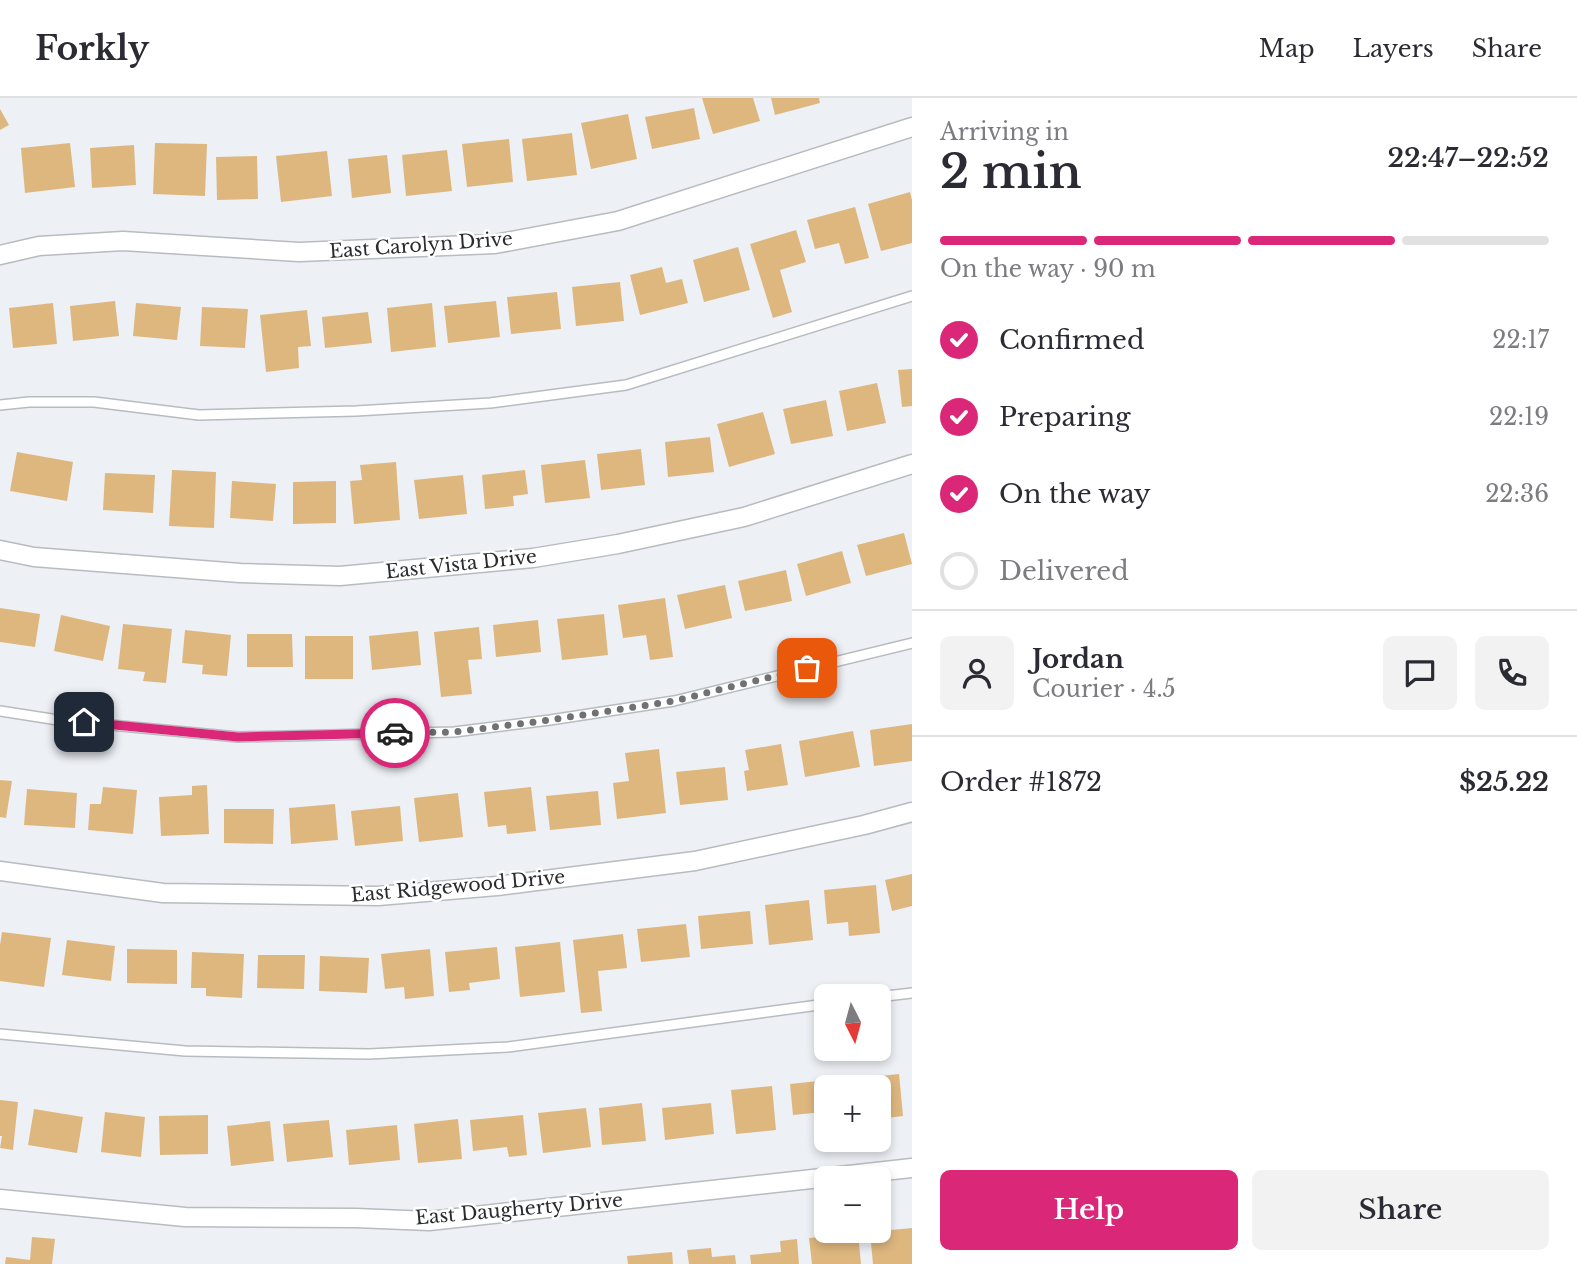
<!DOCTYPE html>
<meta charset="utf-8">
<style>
:root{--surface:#fff;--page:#f2f2f3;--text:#2b2b33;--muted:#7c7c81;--line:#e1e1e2;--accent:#db2777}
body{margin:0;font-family:"Libre Baskerville",serif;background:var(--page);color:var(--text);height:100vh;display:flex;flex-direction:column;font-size:26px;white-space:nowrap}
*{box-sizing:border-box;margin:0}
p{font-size:23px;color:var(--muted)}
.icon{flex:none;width:38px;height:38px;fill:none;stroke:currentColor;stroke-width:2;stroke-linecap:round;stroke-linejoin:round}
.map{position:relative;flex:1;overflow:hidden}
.drawer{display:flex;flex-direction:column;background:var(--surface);width:665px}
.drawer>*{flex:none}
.needle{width:46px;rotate:174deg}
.fabs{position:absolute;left:814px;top:886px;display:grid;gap:14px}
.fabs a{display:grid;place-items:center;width:77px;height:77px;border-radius:10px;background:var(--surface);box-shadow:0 4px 10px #0003;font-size:35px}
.pin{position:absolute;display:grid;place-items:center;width:60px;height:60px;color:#fff;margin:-30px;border-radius:14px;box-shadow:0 4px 10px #0006}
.courier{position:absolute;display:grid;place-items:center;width:70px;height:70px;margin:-35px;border:5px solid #db2777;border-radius:50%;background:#fff;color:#222;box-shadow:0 2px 9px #0007}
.head em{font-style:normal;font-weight:600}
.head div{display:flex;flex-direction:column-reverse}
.head{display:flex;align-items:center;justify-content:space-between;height:119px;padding:0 28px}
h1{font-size:46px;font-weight:600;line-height:52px}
.bar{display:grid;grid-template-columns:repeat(4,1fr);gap:10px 7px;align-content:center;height:84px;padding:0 28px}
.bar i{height:9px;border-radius:5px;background:var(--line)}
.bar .selected{background:var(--accent)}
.bar p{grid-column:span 4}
.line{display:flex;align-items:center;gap:18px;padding:0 28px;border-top:2px solid var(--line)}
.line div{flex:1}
.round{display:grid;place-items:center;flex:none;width:74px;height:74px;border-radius:10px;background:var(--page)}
ol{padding:0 28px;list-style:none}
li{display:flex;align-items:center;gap:21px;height:77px}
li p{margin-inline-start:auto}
li .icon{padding:7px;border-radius:50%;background:var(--accent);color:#fff;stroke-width:4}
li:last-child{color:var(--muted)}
li i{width:38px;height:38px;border:4px solid var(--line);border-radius:50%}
.button{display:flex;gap:14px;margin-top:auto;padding:14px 28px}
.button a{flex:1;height:80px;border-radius:10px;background:var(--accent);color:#fff;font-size:28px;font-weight:600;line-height:80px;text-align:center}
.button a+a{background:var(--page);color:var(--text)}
header{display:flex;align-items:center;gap:42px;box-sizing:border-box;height:98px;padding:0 35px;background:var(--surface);border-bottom:2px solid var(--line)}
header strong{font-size:33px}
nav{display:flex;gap:38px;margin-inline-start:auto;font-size:24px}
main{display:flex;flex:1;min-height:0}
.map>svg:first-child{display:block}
</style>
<header>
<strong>Forkly</strong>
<nav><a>Map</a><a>Layers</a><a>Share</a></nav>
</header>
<main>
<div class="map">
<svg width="912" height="1166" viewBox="0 0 912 1166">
<rect width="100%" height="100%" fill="#edf0f5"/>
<path fill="#deb77f" d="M702 0H753L760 23 713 36Z
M771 0H819L820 5 775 17Z
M694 10 700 41 652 51 645 19Z
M0 11 9 27 0 32Z
M628 16 637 61 591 71 581 25Z
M572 35 577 77 527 83 522 41Z
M509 41 513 84 467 89 462 46Z
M70 45 75 89 25 95 21 50Z
M155 45 207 46 205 98 153 96Z
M134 47 136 87 92 90 90 50Z
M447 52 452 93 406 98 402 57Z
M327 53 332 98 281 104 276 58Z
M387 57 391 95 352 100 348 61Z
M257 58 258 101 217 102 216 59Z
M910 94 912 102V145L881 153 868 106Z
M855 109 869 160 845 166 839 145 815 151 807 122Z
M796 132 806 164 780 172 792 214 773 220 750 146Z
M738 149 750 192 704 204 693 162Z
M662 169 666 185 682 181 688 205 640 217 630 177Z
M620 184 624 223 576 228 572 189Z
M557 194 561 231 511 236 507 199Z
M115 203 119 238 73 243 70 208Z
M496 203 500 239 448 245 444 208Z
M53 205 57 246 13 250 9 210Z
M136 205 181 209 177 242 133 238Z
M432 205 436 249 391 254 387 210Z
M202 209 248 211 245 250 200 248Z
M307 212 311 248 298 249 299 270 266 274 260 217Z
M368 214 372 245 325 250 322 219Z
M912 271V308L902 309 898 272Z
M877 285 886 325 847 333 839 293Z
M826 302 833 338 791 346 783 311Z
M763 314 775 356 729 369 717 326Z
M710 339 714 374 668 379 665 344Z
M641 351 645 387 601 392 597 356Z
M17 354 73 364 67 403 10 393Z
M585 362 590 400 545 405 541 367Z
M396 364 400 422 354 426 350 383 362 382 360 367Z
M172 372 216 374 214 430 169 428Z
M525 372 528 396 513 398 514 408 485 411 482 377Z
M105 375 155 377 153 415 103 412Z
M463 377 467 416 419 421 414 382Z
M232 383 276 386 273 423 230 420Z
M336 383V425L293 426V384Z
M904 435 912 466 866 478 857 447Z
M842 453 851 485 806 498 797 466Z
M786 472 792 503 745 513 738 483Z
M725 487 732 520 685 531 677 497Z
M665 500 673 559 650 562 646 537 623 540 618 507Z
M0 510 40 516 35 549 0 544Z
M604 516 608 557 562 562 557 521Z
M61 517 110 528 103 563 54 553Z
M538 522 541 554 496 559 493 527Z
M123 526 172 531 166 585 143 583 145 574 118 571Z
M479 529 482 561 468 562 472 596 441 599 434 534Z
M185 532 231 537 227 578 202 576 203 567 182 565Z
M418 533 421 567 372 572 369 538Z
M247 536H292L293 569H247Z
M305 538H353V581H305Z
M912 626V663L874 668 870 632Z
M853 633 860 669 805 679 799 643Z
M781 646 788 687 747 693 744 673 749 672 745 652Z
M659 651 666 715 617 721 613 685 629 683 625 655Z
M725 669 728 702 680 707 676 674Z
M0 682 12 683 6 720 0 719Z
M207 687 209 736 161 738 159 699 192 697V688Z
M103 689 137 692 133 736 88 732 90 706H101Z
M531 689 536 733 507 736 506 727 488 729 484 694Z
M27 691 77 695 75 730 24 727Z
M598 693 601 727 550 732 546 698Z
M458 695 463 739 419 744 414 700Z
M335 706 338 742 291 746 289 710Z
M400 708 403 743 355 748 351 713Z
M224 711H274L273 746 224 745Z
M912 776V808L892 813 885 782Z
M876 787 880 835 849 838 848 824 827 826 824 792Z
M809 802 813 842 769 847 765 807Z
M750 813 753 846 701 851 698 818Z
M686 826 690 859 641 864 637 831Z
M2 834 51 840 44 889 0 883V847Z
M623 836 627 870 598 873 602 913 581 915 573 842Z
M67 842 115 848 111 883 62 877Z
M560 844 565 894 520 899 515 849Z
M497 849 500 881 469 885 470 892 449 894 445 854Z
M127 851 177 852V886L127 885Z
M430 851 434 898 405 901 404 889 385 891 381 856Z
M192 854 244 856 242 900 206 898V890H191Z
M258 857H305L304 891 257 890Z
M320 858 369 860 367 895 319 893Z
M899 976 903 1018 878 1021V989H853V981Z
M837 981 838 989H826V1030H824L823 1014 793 1017 790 986Z
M772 988 776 1032 736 1036 731 992Z
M0 1002 18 1004 13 1052 0 1050 2 1038H0Z
M642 1005 646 1043 602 1047 599 1010Z
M711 1005 714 1036 665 1042 662 1010Z
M586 1010 591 1049 543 1055 538 1015Z
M34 1011 83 1019 77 1055 28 1047Z
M105 1014 145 1019 141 1059 101 1054Z
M208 1017V1056L160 1057 159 1018Z
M523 1017 527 1057 509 1059 507 1049 473 1053 470 1022Z
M458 1021 462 1061 418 1065 414 1026Z
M329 1022 333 1059 287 1064 283 1026Z
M270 1023 274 1063 231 1068 227 1028Z
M397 1027 400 1062 349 1067 346 1032Z
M912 1130V1166H873L870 1134Z
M858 1135 861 1166H812L809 1140Z
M32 1139 55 1141 52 1166H5L6 1159 30 1162Z
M797 1141 799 1166H751L750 1157 781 1154 780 1143Z
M711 1150 712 1159 735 1157 736 1166H689L687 1152Z
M672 1154 673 1166H628L627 1158Z"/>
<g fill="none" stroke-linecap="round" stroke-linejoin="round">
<g stroke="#b8bbc0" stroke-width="12">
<path id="service" d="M0 307 29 304H94L199 317 356 313 490 305 626 287 912 198
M0 613 58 622 238 639 454 634 550 622 674 603 912 545
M878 899 912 895
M0 936 185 953 369 956 508 949 826 906"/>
</g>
<g stroke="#b8bbc0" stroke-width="21">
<path id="minor" d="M0 157 39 148 123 143 299 154 495 146 618 123 912 29
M0 452 34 459 240 475 340 478 533 460 618 446 744 419 912 366
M0 773 163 795 378 798 497 788 695 763 864 727 912 714
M0 1101 185 1119 356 1120 429 1123 912 1070"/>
</g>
<use href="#service" stroke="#fff" stroke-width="9"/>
<use href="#minor" stroke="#fff" stroke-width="18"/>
</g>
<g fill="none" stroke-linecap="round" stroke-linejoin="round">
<path stroke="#6f7174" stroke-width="7" stroke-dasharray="0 12.6" d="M395 635 454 634 550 622 674 603 807 570"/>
<path stroke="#db2777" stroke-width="9" d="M84 624 238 639 395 635"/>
</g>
<g text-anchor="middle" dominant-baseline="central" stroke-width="5" stroke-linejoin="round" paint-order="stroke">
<g font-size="19" fill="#2b2c2e" stroke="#fff">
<text transform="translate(421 147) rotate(-4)">East Carolyn Drive</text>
<text transform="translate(461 466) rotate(-6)">East Vista Drive</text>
<text transform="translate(458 788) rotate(-5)">East Ridgewood Drive</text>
<text transform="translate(519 1111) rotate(-5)">East Daugherty Drive</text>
</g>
</g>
</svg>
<div class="fabs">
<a><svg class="needle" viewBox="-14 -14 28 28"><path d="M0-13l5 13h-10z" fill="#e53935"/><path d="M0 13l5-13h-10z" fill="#7c7c81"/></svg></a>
<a>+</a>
<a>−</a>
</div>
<div class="pin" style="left:807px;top:570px;background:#ea580c"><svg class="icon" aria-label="bag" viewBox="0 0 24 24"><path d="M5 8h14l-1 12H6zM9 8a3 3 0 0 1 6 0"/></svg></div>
<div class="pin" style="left:84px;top:624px;background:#1f2937"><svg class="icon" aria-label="home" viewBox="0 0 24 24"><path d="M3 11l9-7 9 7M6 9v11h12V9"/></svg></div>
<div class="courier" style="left:395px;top:635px"><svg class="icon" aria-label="car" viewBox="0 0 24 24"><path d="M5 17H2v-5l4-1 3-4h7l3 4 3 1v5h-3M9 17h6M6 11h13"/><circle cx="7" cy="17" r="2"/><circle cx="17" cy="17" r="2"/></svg></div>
</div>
<section class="drawer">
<div class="head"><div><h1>2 min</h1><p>Arriving in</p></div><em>22:47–22:52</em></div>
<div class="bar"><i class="selected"></i><i class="selected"></i><i class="selected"></i><i></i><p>On the way · 90 m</p></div>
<ol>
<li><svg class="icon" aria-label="check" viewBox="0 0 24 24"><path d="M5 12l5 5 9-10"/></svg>Confirmed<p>22:17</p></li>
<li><svg class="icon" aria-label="check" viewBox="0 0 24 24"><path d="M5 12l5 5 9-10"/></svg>Preparing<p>22:19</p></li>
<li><svg class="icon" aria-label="check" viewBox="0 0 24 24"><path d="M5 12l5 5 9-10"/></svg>On the way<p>22:36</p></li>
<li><i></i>Delivered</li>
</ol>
<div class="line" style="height:126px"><a class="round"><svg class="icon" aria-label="person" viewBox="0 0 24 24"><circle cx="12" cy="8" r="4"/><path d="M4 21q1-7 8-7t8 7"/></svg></a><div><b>Jordan</b><p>Courier · 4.5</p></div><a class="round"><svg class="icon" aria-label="chat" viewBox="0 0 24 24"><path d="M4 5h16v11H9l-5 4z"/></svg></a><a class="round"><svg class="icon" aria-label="phone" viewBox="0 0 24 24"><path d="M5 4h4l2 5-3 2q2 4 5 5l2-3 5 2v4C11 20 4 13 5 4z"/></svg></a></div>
<div class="line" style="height:91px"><div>Order #1872</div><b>$25.22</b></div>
<div class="button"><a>Help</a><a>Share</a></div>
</section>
</main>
